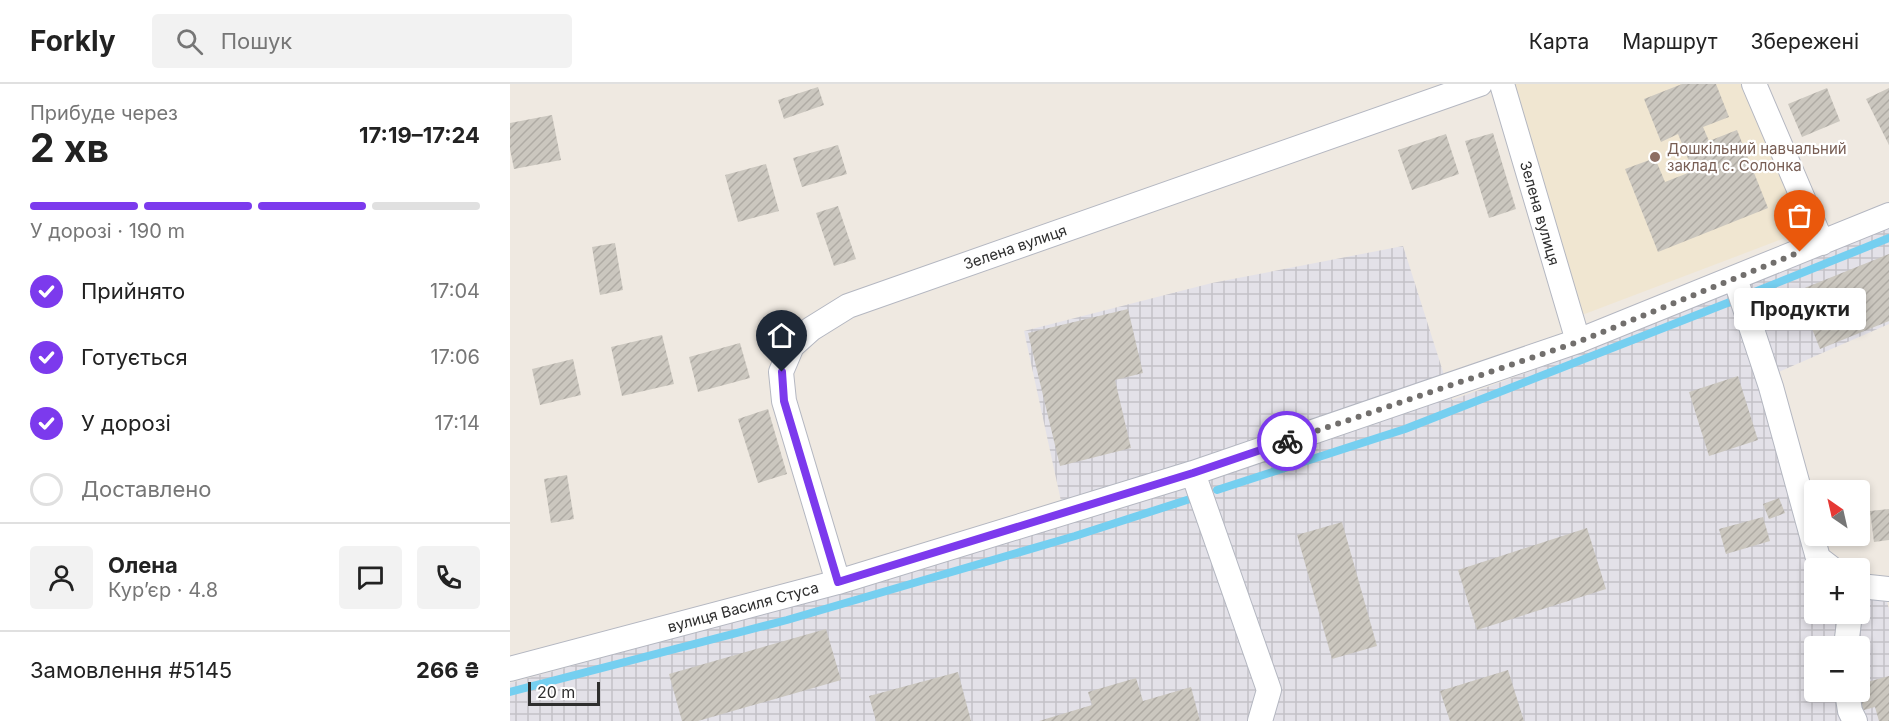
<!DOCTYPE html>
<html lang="uk">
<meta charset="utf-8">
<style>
:root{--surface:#fff;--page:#f2f2f2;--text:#222;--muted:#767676;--line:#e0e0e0;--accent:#7c3aed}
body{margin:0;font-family:Inter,sans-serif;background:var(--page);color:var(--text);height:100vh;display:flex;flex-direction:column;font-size:22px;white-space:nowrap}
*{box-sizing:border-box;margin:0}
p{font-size:20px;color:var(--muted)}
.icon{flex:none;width:33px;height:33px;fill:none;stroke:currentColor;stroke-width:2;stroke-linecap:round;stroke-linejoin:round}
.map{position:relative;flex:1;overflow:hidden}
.side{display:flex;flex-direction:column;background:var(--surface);width:510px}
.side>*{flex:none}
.needle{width:39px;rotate:326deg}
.controls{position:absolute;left:1294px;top:396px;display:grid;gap:12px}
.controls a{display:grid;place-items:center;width:66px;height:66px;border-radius:6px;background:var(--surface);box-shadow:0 3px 9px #0003;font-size:30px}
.scale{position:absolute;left:18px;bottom:15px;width:72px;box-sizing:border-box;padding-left:6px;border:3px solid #2e2e2e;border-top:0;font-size:16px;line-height:21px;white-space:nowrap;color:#2e2e2e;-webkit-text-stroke:4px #fff;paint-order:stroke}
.pin{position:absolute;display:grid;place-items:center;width:51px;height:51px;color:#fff;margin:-62px -26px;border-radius:50% 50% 50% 0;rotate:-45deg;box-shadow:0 0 6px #0007}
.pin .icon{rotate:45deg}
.courier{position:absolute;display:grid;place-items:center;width:60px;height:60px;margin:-30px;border:4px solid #7c3aed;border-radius:50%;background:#fff;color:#222;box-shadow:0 2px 8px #0007}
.bubble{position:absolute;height:42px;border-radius:6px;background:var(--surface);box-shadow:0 3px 9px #0003;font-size:20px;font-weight:700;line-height:42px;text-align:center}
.summary em{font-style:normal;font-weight:700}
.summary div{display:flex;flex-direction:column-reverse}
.summary{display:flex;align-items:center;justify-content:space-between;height:102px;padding:0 30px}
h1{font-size:39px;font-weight:700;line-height:45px}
.bar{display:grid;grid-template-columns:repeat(4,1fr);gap:9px 6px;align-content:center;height:72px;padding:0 30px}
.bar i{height:8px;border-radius:4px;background:var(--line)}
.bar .active{background:var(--accent)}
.bar p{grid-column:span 4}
.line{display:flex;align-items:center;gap:15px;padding:0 30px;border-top:2px solid var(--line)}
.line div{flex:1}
.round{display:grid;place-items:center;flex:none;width:63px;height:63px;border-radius:6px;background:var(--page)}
ol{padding:0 30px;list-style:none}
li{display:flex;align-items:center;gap:18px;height:66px}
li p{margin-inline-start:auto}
li .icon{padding:6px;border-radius:50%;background:var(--accent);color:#fff;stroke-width:4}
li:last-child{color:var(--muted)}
li i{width:33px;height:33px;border:3px solid var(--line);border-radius:50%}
header{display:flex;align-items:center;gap:36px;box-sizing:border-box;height:84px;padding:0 30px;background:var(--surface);border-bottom:2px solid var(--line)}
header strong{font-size:28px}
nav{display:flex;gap:33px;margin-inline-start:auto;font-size:21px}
.search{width:420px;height:54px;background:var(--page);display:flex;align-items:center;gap:15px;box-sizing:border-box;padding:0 21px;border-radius:6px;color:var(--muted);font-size:22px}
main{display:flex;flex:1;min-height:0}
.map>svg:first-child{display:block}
</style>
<header>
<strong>Forkly</strong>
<div class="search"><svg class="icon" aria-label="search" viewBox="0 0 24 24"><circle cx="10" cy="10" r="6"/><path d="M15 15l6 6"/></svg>Пошук</div>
<nav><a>Карта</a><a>Маршрут</a><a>Збережені</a></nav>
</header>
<main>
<section class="side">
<div class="summary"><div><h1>2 хв</h1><p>Прибуде через</p></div><em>17:19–17:24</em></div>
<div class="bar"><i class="active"></i><i class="active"></i><i class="active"></i><i></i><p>У дорозі · 190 m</p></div>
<ol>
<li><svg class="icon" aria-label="check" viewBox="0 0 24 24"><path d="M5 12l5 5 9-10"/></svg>Прийнято<p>17:04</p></li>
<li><svg class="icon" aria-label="check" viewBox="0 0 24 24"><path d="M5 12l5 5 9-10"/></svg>Готується<p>17:06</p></li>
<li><svg class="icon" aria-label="check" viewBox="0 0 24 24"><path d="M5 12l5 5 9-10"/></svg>У дорозі<p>17:14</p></li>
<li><i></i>Доставлено</li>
</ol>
<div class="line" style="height:108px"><a class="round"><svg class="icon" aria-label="person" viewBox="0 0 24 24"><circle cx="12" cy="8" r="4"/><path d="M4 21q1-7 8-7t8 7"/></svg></a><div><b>Олена</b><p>Кур’єр · 4.8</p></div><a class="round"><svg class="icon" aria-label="chat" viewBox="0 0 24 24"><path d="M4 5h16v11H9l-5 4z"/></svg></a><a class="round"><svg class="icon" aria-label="phone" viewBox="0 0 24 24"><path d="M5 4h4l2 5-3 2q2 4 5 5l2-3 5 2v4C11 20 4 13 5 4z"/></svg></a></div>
<div class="line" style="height:78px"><div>Замовлення #5145</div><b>266 ₴</b></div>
</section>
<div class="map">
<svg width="1379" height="637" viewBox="0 0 1379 637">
<defs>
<pattern id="industrial-grid" width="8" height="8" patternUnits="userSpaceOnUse" patternTransform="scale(1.5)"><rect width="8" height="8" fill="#e3e1e8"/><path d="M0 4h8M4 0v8" fill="none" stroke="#c3c1c7"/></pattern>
<pattern id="building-hatch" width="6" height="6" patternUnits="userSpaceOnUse" patternTransform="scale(1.5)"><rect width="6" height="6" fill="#cbc7bf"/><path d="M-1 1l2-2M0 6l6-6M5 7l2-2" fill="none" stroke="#afaba4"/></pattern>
</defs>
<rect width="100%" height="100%" fill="#efe9e1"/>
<path fill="url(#industrial-grid)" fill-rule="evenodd" d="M1379 143V240L1248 297 1298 481 1305 486V530H1350V513L1377 518 1379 525V637H0V599L331 508 556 440 514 247 702 199 893 162 942 316 1072 268ZM1305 562H1350V608H1305Z"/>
<path fill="#f0e6d1" d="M1004 0H1233L1296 146 1072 231Z"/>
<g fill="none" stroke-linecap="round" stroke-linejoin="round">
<path stroke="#75cff0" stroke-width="8" d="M1237 211 1379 154
M707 406 895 345 1225 216
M0 608 277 536 565 452 680 415"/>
</g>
<path fill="url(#building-hatch)" d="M1172 0H1206L1219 33 1193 43 1199 57 1227 46 1258 124 1148 168 1115 85 1145 74 1155 98 1183 87 1168 50 1151 58 1134 15Z
M308 3 314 21 274 35 268 16Z
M1317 4 1330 37 1292 53 1278 20Z
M1379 4V61L1356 15Z
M42 31 51 76 4 85 0 65V39Z
M983 49 1006 125 979 134 955 57Z
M936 50 949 90 902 106 888 66Z
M328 61 337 90 292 103 283 74Z
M256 80 269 127 228 138 215 91Z
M328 122 346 175 324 182 306 129Z
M105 159 113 206 90 211 82 163Z
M1379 170V237L1310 265 1287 207Z
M618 225 633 289 605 296 621 364 550 382 518 249Z
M152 251 164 300 112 312 101 263Z
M230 259 240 294 188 308 179 273Z
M63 275 71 311 30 321 22 285Z
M1228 292 1248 356 1199 372 1179 308Z
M258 325 277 390 248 399 228 335Z
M57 391 64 435 41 439 34 395Z
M1269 414 1275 429 1259 435 1253 420Z
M1379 425V456L1364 458 1360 427Z
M1253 433 1260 457 1216 470 1209 445Z
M832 438 867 562 822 575 787 451Z
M1077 444 1096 505 967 546 948 486Z
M316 545 331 596 188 637H172L159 590Z
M998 586 1014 637H940L930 607Z
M448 588 461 637H366L359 612Z
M1379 592V637H1369L1365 623 1347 628 1342 608H1350V600Z
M626 594 633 617 681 603 690 637H529L582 621 578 608Z"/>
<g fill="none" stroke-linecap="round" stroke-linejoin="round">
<g stroke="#b4b7c1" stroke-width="26">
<path id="minor" d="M992 0 1068 257
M1244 0 1312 159
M1225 194 1261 303 1308 474 1321 484
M683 389 759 606 750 637
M328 498 274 317 271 288 282 262 301 245 338 222 970 0
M1350 502 1379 505
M1336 562 1340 530
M0 585 328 498 683 389 1068 257 1379 131
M1337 608 1340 627 1345 637"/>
</g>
<use href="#minor" stroke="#fff" stroke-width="24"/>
</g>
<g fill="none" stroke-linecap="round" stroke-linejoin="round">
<path stroke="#726f6d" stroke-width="6" stroke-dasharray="0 10.8" d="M777 357 1068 258 1290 168"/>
<path stroke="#7c3aed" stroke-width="8" d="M272 288 274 317 328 498 683 389 777 357"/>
</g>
<circle fill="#8d6e63" stroke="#fff" stroke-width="2" cx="1145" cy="73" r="6"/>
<g text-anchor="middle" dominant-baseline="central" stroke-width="4.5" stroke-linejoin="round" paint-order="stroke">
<g font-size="15" fill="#785e54" stroke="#fff" text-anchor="start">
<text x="1157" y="64">Дошкільний навчальний<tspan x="1157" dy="17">заклад с. Солонка</tspan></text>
</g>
<g font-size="15" fill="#2e2e2e" stroke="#fff">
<text transform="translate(1030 129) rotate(74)">Зелена вулиця</text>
<text transform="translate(505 163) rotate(-19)">Зелена вулиця</text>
<text transform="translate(233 523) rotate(-15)">вулиця Василя Стуса</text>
</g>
</g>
</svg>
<div class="controls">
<a><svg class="needle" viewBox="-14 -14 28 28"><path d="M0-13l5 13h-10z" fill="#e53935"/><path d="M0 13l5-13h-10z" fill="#767676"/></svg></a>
<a>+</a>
<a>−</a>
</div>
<div class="scale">20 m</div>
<div class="pin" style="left:1290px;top:168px;background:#ea580c"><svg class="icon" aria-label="bag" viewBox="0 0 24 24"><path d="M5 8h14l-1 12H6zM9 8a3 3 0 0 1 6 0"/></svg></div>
<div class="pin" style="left:272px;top:288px;background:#1f2937"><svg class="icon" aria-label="home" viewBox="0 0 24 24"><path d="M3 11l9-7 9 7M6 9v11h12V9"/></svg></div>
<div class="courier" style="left:777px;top:357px"><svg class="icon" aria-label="bike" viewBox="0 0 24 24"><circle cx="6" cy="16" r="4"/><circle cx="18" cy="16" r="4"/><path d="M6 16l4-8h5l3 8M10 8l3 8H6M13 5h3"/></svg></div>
<div class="bubble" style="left:1224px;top:204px;width:132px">Продукти</div>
</div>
</main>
